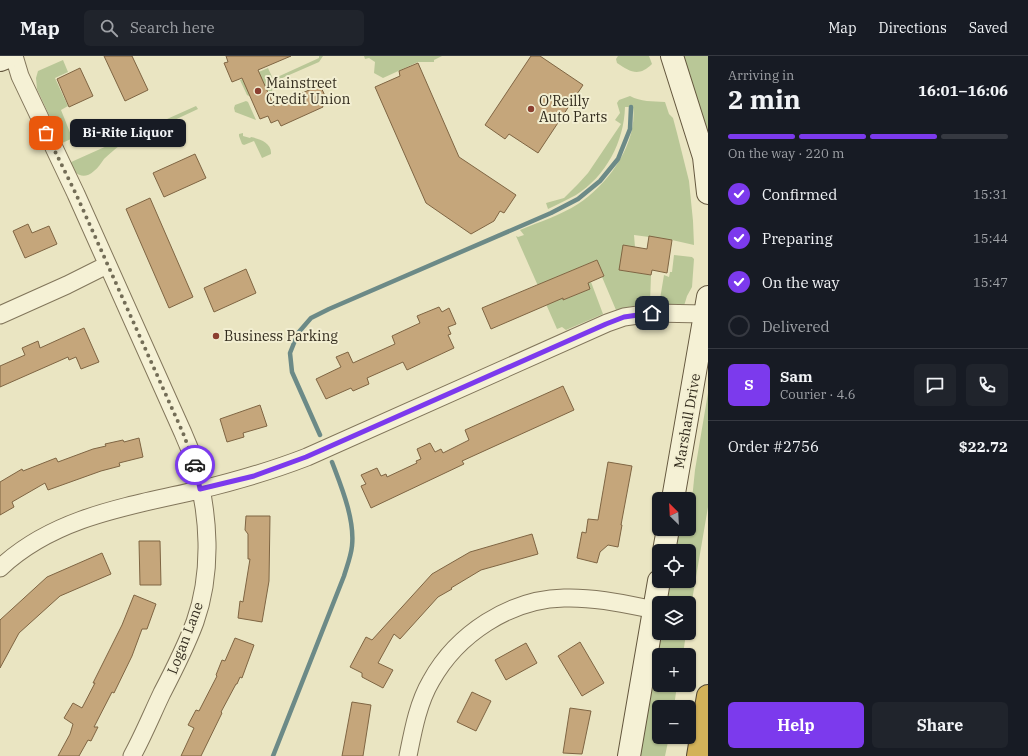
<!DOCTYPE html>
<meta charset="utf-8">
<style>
:root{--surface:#171b24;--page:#20242c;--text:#f1f3f6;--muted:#9ea1a6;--line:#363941;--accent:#7c3aed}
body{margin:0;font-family:"IBM Plex Serif",serif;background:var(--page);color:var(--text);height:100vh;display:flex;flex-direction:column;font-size:15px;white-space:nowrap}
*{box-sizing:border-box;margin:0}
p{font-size:13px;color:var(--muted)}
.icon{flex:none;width:22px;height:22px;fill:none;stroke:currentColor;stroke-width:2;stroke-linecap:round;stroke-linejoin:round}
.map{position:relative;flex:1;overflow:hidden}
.side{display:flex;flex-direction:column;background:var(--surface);width:320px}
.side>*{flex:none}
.needle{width:26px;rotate:336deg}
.controls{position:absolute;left:652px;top:436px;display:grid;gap:8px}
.controls a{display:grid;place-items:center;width:44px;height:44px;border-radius:6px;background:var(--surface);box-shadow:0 1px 3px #0004;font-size:20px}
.pin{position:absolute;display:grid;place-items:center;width:34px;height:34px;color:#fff;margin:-17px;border-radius:8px;box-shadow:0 2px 6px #0006}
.courier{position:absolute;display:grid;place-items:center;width:40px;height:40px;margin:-20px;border:3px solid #7c3aed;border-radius:50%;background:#fff;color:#222;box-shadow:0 1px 5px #0007}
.bubble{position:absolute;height:28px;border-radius:6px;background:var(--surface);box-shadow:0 1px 3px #0004;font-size:13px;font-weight:700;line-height:28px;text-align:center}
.summary em{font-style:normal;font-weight:700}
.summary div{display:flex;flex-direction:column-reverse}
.summary{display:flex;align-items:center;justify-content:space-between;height:68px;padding:0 20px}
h1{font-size:26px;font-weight:700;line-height:30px}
.bar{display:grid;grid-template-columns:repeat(4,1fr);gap:6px 4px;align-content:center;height:48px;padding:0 20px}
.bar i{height:5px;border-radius:3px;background:var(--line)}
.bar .selected{background:var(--accent)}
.bar p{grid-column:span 4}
.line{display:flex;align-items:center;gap:10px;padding:0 20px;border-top:1px solid var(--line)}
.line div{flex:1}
.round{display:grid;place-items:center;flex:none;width:42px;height:42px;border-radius:6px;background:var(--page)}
ol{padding:0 20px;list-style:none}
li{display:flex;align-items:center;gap:12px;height:44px}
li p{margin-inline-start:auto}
li .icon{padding:4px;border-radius:50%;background:var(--accent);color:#fff;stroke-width:4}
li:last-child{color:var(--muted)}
li i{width:22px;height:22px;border:2px solid var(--line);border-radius:50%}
.cta{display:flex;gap:8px;margin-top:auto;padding:8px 20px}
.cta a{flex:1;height:46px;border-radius:6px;background:var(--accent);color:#fff;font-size:16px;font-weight:700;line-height:46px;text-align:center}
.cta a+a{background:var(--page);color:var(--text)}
header{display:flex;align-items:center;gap:24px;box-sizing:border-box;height:56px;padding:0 20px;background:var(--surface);border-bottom:1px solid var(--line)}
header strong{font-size:19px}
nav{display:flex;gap:22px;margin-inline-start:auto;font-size:14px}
.search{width:280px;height:36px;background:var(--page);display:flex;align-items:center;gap:10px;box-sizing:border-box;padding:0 14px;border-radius:6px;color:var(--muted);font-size:15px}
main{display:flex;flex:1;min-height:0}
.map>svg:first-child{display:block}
</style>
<header>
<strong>Map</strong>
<div class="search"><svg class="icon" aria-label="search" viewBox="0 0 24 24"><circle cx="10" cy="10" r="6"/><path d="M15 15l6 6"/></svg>Search here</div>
<nav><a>Map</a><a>Directions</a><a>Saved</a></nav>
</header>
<main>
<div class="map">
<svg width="708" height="700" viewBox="0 0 708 700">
<rect width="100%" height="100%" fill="#eae5c2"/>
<path fill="#b9c797" d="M319 0H323L319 6 280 23C276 26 272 31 272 37L267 34 251 41 247 39 240 24 268 12 273 23 319 2Z
M364 0H442L434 4V6H418L383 22 374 17 375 6 369 2 365 3Z
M618 0H649L652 8C639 21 630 16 617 7L616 3Z
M680 0H708V79Z
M63 4 68 16 55 22 68 50 61 54 71 79V83L62 87 37 33 36 22 38 15Z
M630 40C641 46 652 45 665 46L669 58 673 62 677 77 689 125 693 165 694 189 672 184 634 179 635 191 619 214 651 219 650 248 633 250 616 254 602 221 604 220 597 204 554 222 563 244 590 233 588 227 591 226 603 258 566 274 562 271 557 273 516 180 518 181 524 179 520 174C539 166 561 159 578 148 608 129 638 87 633 51H625C624 86 606 120 576 139 567 144 558 148 548 153L546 147 564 142 578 128 588 117 621 68 615 64 620 57 617 47 619 44Z
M246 45 248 46 256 64 235 56 234 52 235 49Z
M196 50 198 53 119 90C114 94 109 98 104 103 101 107 98 112 94 115 83 125 74 118 69 107Z
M243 77V80L250 82 251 81C260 83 272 87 271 98L262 102 254 85 244 89 242 88 239 80V78Z
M674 199 692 201 694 203 692 231 687 240 684 250 662 248 660 243 664 219 669 221 670 216H672Z
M708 337V451L689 562V547H663L666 525H689V495H671L675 473H689L695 414Z
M659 577H686L683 599H659V629H677L674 651H659V681H669L665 700H637Z"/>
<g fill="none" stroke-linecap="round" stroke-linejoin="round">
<path stroke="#6c8a87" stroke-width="4.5" d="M320 379 292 316 290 297 298 277 311 262 329 253 551 157 578 143 600 125 618 103 630 73 631 51
M273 700 344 520C347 510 351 500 352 490 355 463 341 430 332 406"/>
</g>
<path fill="#c5a67b" stroke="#7f6543" d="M104 0H132L148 34 125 45Z
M226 0H291L258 14 274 50 320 29 326 42 320 44 323 51 281 70 278 64 271 67 268 60 260 63 242 22 232 26 224 7 228 6Z
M531 0H540L583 29 538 97 509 78 505 83 485 69Z
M418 7 459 101 516 139 504 157 500 155 494 165 471 178 426 147 375 31 400 20 399 15Z
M80 12 93 40 69 51 57 23Z
M195 98 206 122 164 141 153 117Z
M150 142 193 241 169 252 126 153Z
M28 168 32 177 49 170 57 188 25 202 13 175Z
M649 180 672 184 667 217 652 214 651 219 619 214 623 189 647 193Z
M597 204 604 220 588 227 590 233 563 244V242L491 273 482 252Z
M246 213 256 237 214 256 204 232Z
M439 251 442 256 449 252 456 268 448 271 451 278 448 279 454 292 407 314 403 306 367 322 369 328 353 335 351 332 326 343 316 323 341 311 336 301 348 296 353 307 395 288 392 280 420 267 417 260Z
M84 272 99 306 81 313 76 301 69 304 68 301 0 331V310L25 299 22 292 38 285 40 292Z
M563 330 574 354 462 405 464 408 371 452 361 430 366 428 361 419 377 412 381 420 386 418 387 421 417 407 416 405 421 403 417 393 430 387 435 396 441 393 443 397 469 384 465 374Z
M260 349 267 370 243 377 244 381 227 386 220 363Z
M139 382 143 401 119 407 120 410 101 415 48 434 45 427 12 446 14 451 0 459V426L22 413 23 415 56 402 58 406 93 393 106 390 105 388 123 384 124 386Z
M608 406 632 410 621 469H622L618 491 608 489 600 496 597 507 577 502 582 476 586 477 588 463 598 464Z
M246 460H270L269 525 262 566 238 562 240 545 243 546 250 503H248V478L245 474Z
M532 478 538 498 481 514 451 532 452 533 438 541 400 583 394 578 378 607 393 614 383 632 362 621V617L350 611 366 581 372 584 432 518 470 496Z
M139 485H160L161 529H140Z
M102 497 111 518 60 540 19 577 0 612V564L47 521Z
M134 539 156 548 147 573H142L132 600 114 637 112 636 94 671H98L91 685 88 684 79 700H58L70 678 73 668 64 662 73 647 82 652 95 627H93L122 569Z
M235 582 254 589 242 622 240 621 237 628H236L221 656 222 657 201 700H181L194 672 188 669 196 654 199 655 217 620 216 619 222 604 225 605Z
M580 586 604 627 582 640 558 600Z
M526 587 537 607 506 624 495 604Z
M472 636 491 645 476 675 457 666Z
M352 646 371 649 363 700H342Z
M570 652 591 655 582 698 563 697Z"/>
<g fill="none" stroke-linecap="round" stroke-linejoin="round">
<g stroke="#82765b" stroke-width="19">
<path id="street" d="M14 0 20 20 76 138 183 377C187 387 192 397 195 408 209 458 213 515 195 566 186 590 174 614 162 637 152 658 143 680 132 700
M0 259 67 229 107 209
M0 512C54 461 129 450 199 434 236 425 271 415 307 401L607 267 624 261 652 257 705 258
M408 700C413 675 418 647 431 625 457 578 510 543 564 542 595 541 625 548 655 554"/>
</g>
<g stroke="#64573e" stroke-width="24">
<path id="secondary" d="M672 0 704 101 708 137
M0 4 10 0
M673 443 708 241
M664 495 668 473
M629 700 659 525"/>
</g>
<g stroke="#50442f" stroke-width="24">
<path id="highway" d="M698 700 708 640"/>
</g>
<use href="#street" stroke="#f5f1d5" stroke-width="17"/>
<use href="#secondary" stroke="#f5f1d5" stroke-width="22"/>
<use href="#highway" stroke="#d3b259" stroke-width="22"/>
</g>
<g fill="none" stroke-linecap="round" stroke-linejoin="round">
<path stroke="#736d57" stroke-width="4" stroke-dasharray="0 7.2" d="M46 77 76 138 183 377 195 409"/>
<path stroke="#7c3aed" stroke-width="5" d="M195 409 200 433 254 420 306 401 606 268 624 261 652 257"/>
</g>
<g fill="#8c3f30" stroke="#f2eed1" stroke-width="1.5">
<circle cx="258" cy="35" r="4"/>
<circle cx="531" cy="53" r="4"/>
<circle cx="216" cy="280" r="4"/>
</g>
<g text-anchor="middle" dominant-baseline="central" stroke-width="4" stroke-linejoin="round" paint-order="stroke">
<g font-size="14" fill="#332c1e" stroke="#f2eed1" text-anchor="start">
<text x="266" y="27">Mainstreet<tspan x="266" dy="16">Credit Union</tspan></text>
<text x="539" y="45">O'Reilly<tspan x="539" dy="16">Auto Parts</tspan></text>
<text x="224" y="280">Business Parking</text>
</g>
<g font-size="14" fill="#332c1e" stroke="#f2eed1">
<text transform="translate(687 365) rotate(-80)">Marshall Drive</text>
<text transform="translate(185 582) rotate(-69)">Logan Lane</text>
</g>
</g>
</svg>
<div class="controls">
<a><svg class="needle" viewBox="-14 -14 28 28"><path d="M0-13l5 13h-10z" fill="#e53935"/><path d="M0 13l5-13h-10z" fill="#9ea1a6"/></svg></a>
<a><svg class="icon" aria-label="locate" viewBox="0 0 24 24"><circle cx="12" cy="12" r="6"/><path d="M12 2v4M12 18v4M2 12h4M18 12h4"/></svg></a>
<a><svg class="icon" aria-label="layers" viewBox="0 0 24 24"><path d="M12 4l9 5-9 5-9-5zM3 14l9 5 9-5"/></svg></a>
<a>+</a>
<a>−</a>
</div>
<div class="pin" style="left:46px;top:77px;background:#ea580c"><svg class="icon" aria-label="bag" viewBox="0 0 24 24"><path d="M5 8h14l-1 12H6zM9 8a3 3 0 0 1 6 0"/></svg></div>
<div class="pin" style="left:652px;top:257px;background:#1f2937"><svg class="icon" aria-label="home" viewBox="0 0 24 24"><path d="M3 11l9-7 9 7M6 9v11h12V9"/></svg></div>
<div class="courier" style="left:195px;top:409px"><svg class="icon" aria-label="car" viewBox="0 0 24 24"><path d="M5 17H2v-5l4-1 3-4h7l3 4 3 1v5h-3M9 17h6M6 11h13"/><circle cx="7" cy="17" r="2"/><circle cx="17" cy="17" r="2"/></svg></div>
<div class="bubble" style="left:70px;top:63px;width:116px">Bi-Rite Liquor</div>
</div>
<section class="side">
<div class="summary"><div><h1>2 min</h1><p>Arriving in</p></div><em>16:01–16:06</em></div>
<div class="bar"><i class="selected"></i><i class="selected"></i><i class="selected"></i><i></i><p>On the way · 220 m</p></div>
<ol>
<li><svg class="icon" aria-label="check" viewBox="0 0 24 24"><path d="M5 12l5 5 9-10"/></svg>Confirmed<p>15:31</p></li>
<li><svg class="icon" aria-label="check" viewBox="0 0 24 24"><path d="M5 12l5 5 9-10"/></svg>Preparing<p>15:44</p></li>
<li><svg class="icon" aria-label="check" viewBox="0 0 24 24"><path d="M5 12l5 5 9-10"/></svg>On the way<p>15:47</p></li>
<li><i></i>Delivered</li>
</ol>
<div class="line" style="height:72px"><b class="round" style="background:var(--accent);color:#fff">S</b><div><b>Sam</b><p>Courier · 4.6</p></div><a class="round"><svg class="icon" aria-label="chat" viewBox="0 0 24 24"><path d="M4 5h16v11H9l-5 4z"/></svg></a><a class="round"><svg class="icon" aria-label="phone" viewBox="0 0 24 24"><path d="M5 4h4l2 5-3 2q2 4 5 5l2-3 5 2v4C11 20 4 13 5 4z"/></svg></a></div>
<div class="line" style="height:52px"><div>Order #2756</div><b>$22.72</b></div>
<div class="cta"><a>Help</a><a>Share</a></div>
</section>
</main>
